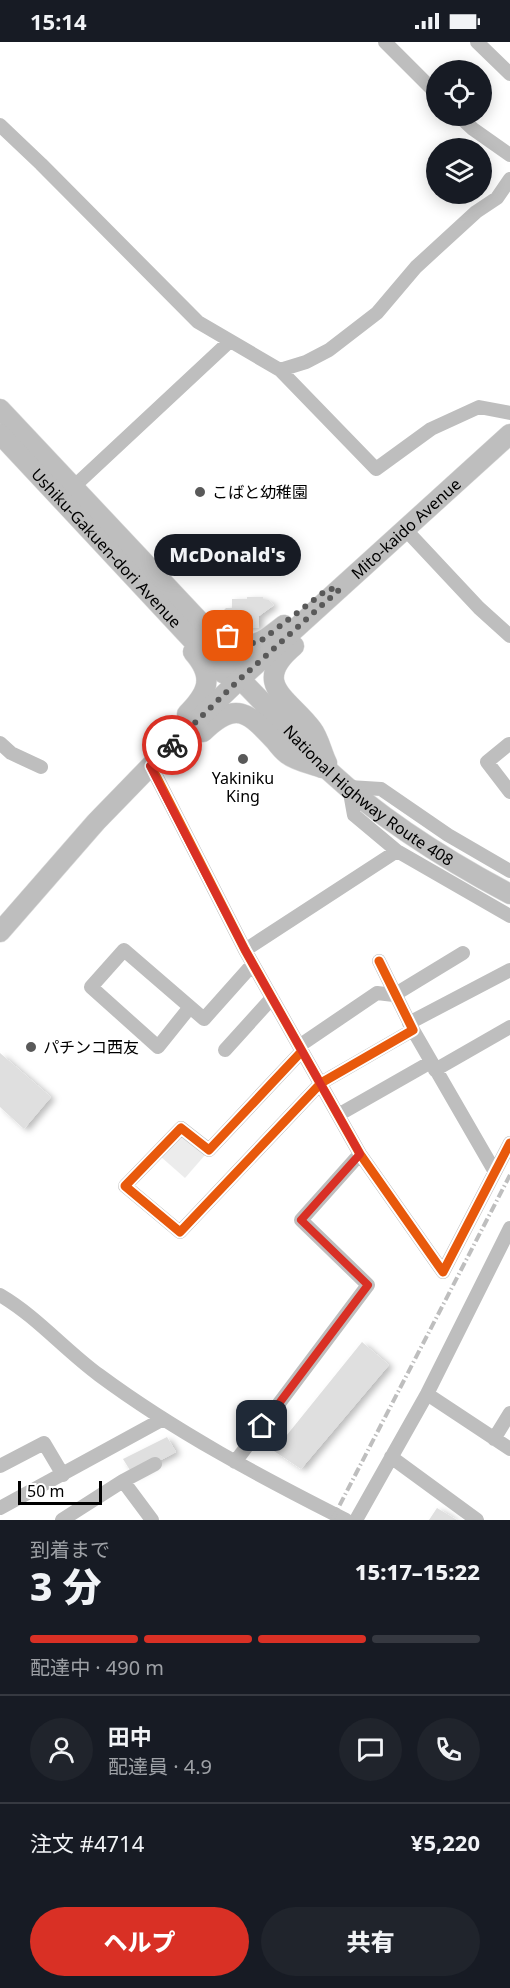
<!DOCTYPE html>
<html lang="ja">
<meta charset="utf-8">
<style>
:root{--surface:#171b24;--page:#20242c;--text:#f1f3f6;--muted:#9ea1a6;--line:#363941;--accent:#d93025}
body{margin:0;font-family:"Noto Sans","Noto Sans JP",sans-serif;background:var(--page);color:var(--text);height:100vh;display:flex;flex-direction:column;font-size:22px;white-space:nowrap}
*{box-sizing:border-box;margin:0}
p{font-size:20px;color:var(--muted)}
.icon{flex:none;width:33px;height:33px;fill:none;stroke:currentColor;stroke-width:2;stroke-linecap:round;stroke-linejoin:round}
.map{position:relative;height:1478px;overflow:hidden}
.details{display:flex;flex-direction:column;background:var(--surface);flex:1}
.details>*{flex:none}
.controls{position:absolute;left:426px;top:18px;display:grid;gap:12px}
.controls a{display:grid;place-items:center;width:66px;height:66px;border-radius:50%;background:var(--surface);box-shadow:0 3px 15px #0003;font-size:30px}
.scale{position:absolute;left:18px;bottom:15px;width:84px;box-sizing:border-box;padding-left:6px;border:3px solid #000;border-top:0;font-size:16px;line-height:21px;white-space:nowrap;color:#000;-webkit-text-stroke:4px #fff;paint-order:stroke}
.pin{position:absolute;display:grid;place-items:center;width:51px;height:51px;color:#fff;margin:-26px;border-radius:12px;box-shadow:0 3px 9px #0006}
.courier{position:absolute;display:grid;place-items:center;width:60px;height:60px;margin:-30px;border:4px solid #d93025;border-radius:50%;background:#fff;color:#222;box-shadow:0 2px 8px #0007}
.bubble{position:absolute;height:42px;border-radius:21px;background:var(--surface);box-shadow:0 3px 15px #0003;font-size:20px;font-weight:800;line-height:42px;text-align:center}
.headline em{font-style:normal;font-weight:800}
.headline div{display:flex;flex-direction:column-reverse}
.headline{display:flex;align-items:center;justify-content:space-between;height:102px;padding:0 30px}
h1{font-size:39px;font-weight:800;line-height:45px}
.bar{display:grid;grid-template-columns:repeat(4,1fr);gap:9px 6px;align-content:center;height:72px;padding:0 30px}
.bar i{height:8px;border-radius:4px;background:var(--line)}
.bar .selected{background:var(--accent)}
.bar p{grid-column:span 4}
.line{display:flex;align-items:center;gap:15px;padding:0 30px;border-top:2px solid var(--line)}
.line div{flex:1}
.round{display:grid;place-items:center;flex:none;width:63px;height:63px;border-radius:32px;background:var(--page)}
.button{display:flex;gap:12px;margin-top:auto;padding:12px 30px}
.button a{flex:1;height:69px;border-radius:36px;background:var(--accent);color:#fff;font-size:24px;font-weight:800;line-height:69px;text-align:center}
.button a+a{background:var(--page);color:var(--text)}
.status{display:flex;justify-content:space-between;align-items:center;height:42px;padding:0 30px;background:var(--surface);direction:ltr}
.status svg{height:16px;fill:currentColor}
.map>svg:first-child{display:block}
</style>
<div class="status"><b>15:14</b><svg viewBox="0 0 49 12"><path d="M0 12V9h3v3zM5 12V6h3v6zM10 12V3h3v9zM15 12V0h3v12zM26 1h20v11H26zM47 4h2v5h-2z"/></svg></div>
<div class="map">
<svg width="510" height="1478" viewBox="0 0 510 1478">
<defs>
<filter id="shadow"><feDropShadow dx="4.5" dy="2.5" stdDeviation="3" flood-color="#0004"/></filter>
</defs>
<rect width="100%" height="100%" fill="#fff"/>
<path fill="#ececec" d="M181 1092 205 1113 185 1136 160 1114Z"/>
<path fill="#dfdfdf" filter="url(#shadow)" d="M247 555H263V558H269L274 563 259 574V586H232L221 571 226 566H232V557H247Z
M0 1011 51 1055 24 1087 0 1065Z
M362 1300 389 1323 301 1427 274 1409Z
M167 1395 176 1410 133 1433 123 1417Z
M437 1466 457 1478H429Z"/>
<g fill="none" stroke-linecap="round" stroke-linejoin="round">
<g stroke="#dbdbdb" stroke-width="21">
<g id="highway">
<path d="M0 367 237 619 240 637"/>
<path id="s1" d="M0 392 223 631 240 637C270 667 298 699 329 729 382 778 446 818 510 852"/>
<path d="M218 584C246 612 256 605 284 583"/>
<path d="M294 604C249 642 290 657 312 687 319 696 322 711 327 721"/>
<path d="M187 672C208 651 215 635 193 610"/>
<path d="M203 690C236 658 248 670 275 699 278 703 283 709 287 712 296 719 311 722 322 726"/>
<path id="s2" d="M0 890 96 780 165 709 240 637 510 392"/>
</g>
</g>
<path stroke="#bebebe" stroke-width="14" d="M385 0 436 51
M477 0 510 32
M459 74 473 87 510 113
M0 83 41 122 198 280 280 328 376 427 431 387 479 365 510 371
M280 328 306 320 329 308 377 271 416 225 476 170 497 156 510 137
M67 451 230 299
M405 487 479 566 510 594
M0 701 11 711 41 725
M510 703 509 702 487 720 510 750
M151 724 245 908 360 1112 443 1230 510 1101
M510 829 448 793 381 747 349 745 354 773 397 809 510 874
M245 908 397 809
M190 965 158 1005 91 945 124 908 204 977 253 922
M409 981 510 928
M413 988 495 1130
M299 1004 377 951 394 953 463 911
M225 1008 272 956
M302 1009 209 1108 181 1086 125 1144 180 1190 321 1041 413 988 379 919
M435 1028 510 985
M338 1073 431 1020
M0 1253C36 1274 65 1308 99 1333 176 1390 261 1435 346 1478
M427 1352 510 1407
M494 1397 510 1371
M391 1415 477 1478
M235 1420 368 1243 301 1178 360 1112
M0 1424 44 1401 63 1433
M123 1439 152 1478
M0 1466 163 1377
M62 1478 123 1439 155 1422
M356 1478 427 1352 510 1186"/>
<use href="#highway" stroke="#bebebe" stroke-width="20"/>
<path stroke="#bebebe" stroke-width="4" stroke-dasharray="9 3 1.5 3" stroke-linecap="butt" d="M332 1478 510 1133"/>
<g stroke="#fff" stroke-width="13">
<path id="cycleway" d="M151 724 245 908 360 1112 443 1230 510 1101
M302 1009 209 1108 181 1086 125 1144 180 1190 321 1041 413 988 379 919"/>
</g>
<use href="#cycleway" stroke="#e8590c" stroke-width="9"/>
</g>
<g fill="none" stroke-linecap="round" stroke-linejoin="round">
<path stroke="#595959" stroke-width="6" stroke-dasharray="0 10.8" d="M172 703 240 637 340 547H328L258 601H239L228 594"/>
<path stroke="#d93025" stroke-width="8" d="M172 703 150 724 245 908 360 1112 301 1178 368 1243 262 1384"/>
</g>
<g fill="#595959" stroke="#fff" stroke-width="2">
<circle cx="200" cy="450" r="6"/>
<circle cx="243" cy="717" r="6"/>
<circle cx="31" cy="1005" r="6"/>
</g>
<g text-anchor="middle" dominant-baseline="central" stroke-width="5" stroke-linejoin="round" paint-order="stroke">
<g font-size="16" fill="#000" stroke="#fff" text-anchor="start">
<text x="212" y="450">こばと幼稚園</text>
<text x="243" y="736" text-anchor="middle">Yakiniku<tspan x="243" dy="18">King</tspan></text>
<text x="43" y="1005">パチンコ西友</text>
</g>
<g font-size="16" fill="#000" stroke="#fff">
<text stroke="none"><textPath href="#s2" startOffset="573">Mito-kaido Avenue</textPath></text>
<text stroke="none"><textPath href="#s1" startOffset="156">Ushiku-Gakuen-dori Avenue</textPath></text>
<text stroke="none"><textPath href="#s1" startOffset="519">National Highway Route 408</textPath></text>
</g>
</g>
</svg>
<div class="controls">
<a><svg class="icon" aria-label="locate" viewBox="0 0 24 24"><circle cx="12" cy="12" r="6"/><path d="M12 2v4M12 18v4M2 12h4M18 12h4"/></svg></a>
<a><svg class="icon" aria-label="layers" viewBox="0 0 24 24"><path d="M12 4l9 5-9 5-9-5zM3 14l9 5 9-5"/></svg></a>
</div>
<div class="scale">50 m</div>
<div class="pin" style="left:228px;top:594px;background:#ea580c"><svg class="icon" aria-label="bag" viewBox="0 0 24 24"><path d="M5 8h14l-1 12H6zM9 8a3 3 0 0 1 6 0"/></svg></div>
<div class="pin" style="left:262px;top:1384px;background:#1f2937"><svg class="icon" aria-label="home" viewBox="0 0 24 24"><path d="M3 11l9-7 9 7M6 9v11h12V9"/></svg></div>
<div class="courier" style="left:172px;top:703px"><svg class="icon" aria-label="bike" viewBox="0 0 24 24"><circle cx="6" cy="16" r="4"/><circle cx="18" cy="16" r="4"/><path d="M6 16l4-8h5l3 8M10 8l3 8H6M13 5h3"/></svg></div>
<div class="bubble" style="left:154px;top:492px;width:147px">McDonald's</div>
</div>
<section class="details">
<div class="headline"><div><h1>3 分</h1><p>到着まで</p></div><em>15:17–15:22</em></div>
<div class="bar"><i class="selected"></i><i class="selected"></i><i class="selected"></i><i></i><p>配達中 · 490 m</p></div>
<div class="line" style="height:108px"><a class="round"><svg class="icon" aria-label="person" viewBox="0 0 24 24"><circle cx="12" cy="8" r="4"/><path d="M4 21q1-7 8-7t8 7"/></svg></a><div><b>田中</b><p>配達員 · 4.9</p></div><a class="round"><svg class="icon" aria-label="chat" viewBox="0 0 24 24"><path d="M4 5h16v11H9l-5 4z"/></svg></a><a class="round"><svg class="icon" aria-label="phone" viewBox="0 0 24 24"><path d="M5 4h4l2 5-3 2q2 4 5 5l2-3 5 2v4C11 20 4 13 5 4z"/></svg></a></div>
<div class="line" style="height:78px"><div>注文 #4714</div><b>¥5,220</b></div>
<div class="button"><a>ヘルプ</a><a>共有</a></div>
</section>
